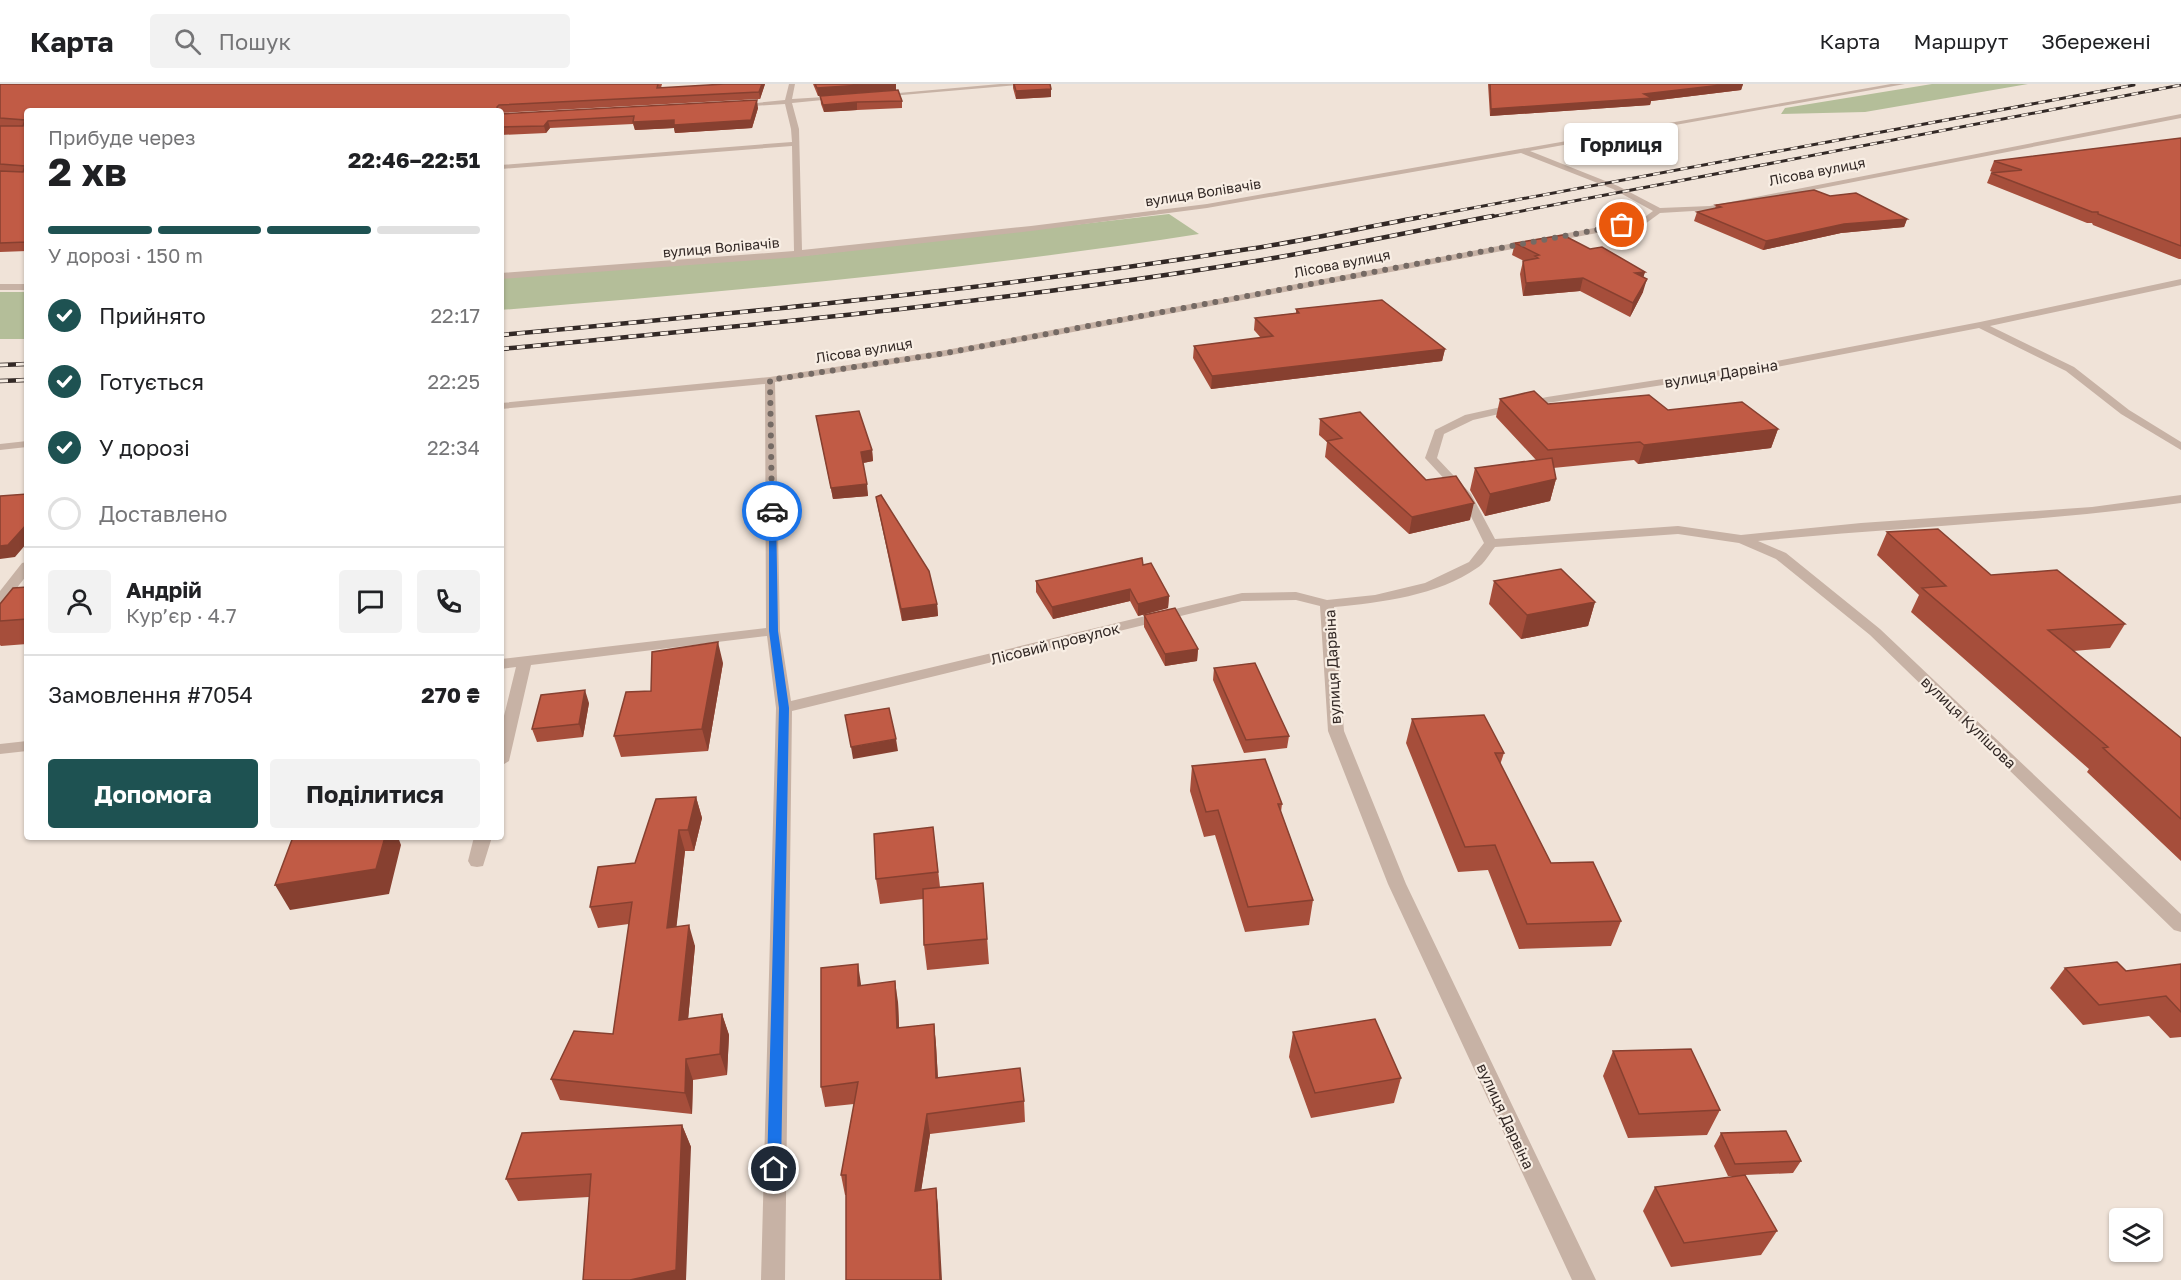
<!DOCTYPE html>
<html lang="uk">
<meta charset="utf-8">
<style>
:root{--surface:#fff;--page:#f2f2f2;--text:#202124;--muted:#757577;--line:#e0e0e0;--accent:#1e5252}
body{margin:0;font-family:"Golos Text",sans-serif;background:var(--page);color:var(--text);height:100vh;display:flex;flex-direction:column;font-size:22px;white-space:nowrap}
*{box-sizing:border-box;margin:0}
p{font-size:20px;color:var(--muted)}
.icon{flex:none;width:33px;height:33px;fill:none;stroke:currentColor;stroke-width:2;stroke-linecap:round;stroke-linejoin:round}
.map{position:relative;flex:1;overflow:hidden}
.panel{position:absolute;left:24px;top:24px;width:480px;height:732px;display:flex;flex-direction:column;background:var(--surface);border-radius:6px;box-shadow:0 2px 4px #0004}
.panel>*{flex:none}
.buttons{position:absolute;left:2109px;top:1124px;display:grid;gap:12px}
.buttons a{display:grid;place-items:center;width:54px;height:54px;border-radius:6px;background:var(--surface);box-shadow:0 2px 4px #0004;font-size:30px}
.pin{position:absolute;display:grid;place-items:center;width:51px;height:51px;color:#fff;margin:-26px;border:3px solid #fff;border-radius:50%;box-shadow:0 2px 6px #0007}
.courier{position:absolute;display:grid;place-items:center;width:60px;height:60px;margin:-30px;border:4px solid #1a73e8;border-radius:50%;background:#fff;color:#222;box-shadow:0 2px 8px #0007}
.bubble{position:absolute;height:42px;border-radius:6px;background:var(--surface);box-shadow:0 2px 4px #0004;font-size:20px;font-weight:700;line-height:42px;text-align:center}
.head em{font-style:normal;font-weight:700}
.head div{display:flex;flex-direction:column-reverse}
.head{display:flex;align-items:center;justify-content:space-between;height:102px;padding:0 24px}
h1{font-size:39px;font-weight:700;line-height:45px}
.bar{display:grid;grid-template-columns:repeat(4,1fr);gap:9px 6px;align-content:center;height:72px;padding:0 24px}
.bar i{height:8px;border-radius:4px;background:var(--line)}
.bar .selected{background:var(--accent)}
.bar p{grid-column:span 4}
.line{display:flex;align-items:center;gap:15px;padding:0 24px;border-top:2px solid var(--line)}
.line div{flex:1}
.round{display:grid;place-items:center;flex:none;width:63px;height:63px;border-radius:6px;background:var(--page)}
ol{padding:0 24px;list-style:none}
li{display:flex;align-items:center;gap:18px;height:66px}
li p{margin-inline-start:auto}
li .icon{padding:6px;border-radius:50%;background:var(--accent);color:#fff;stroke-width:4}
li:last-child{color:var(--muted)}
li i{width:33px;height:33px;border:3px solid var(--line);border-radius:50%}
.action{display:flex;gap:12px;margin-top:auto;padding:12px 24px}
.action a{flex:1;height:69px;border-radius:6px;background:var(--accent);color:#fff;font-size:24px;font-weight:700;line-height:69px;text-align:center}
.action a+a{background:var(--page);color:var(--text)}
header{display:flex;align-items:center;gap:36px;box-sizing:border-box;height:84px;padding:0 30px;background:var(--surface);border-bottom:2px solid var(--line)}
header strong{font-size:28px}
nav{display:flex;gap:33px;margin-inline-start:auto;font-size:21px}
.search{width:420px;height:54px;background:var(--page);display:flex;align-items:center;gap:15px;box-sizing:border-box;padding:0 21px;border-radius:6px;color:var(--muted);font-size:22px}
.map>svg:first-child{display:block}
</style>
<header>
<strong>Карта</strong>
<div class="search"><svg class="icon" aria-label="search" viewBox="0 0 24 24"><circle cx="10" cy="10" r="6"/><path d="M15 15l6 6"/></svg>Пошук</div>
<nav><a>Карта</a><a>Маршрут</a><a>Збережені</a></nav>
</header>
<div class="map">
<svg width="2181" height="1196" viewBox="0 0 2181 1196">
<rect width="100%" height="100%" fill="#f0e3d8"/>
<path fill="#b4be99" d="M1932 0H2028L1865 28 1781 30 1785 24Z
M1169 130 1199 150C967 186 735 207 501 226V194L801 172Z
M0 208H27V255H0Z"/>
<g fill="none" stroke-linecap="round" stroke-linejoin="round">
<path fill="#c7b2a5" fill-rule="evenodd" d="M789 0H795L792 15 840 12 843 14 792 19 799 45 802 166 1031 142 1207 120 1891 0H1905L1530 67 1618 102 1660 124 1710 122 2181 30V34L1710 126 1660 129 1645 140 946 272 775 298 780 547 791 617 1242 509 1296 508 1327 516 1375 511 1425 499 1469 478 1484 459 1462 414 1425 374 1435 346 1465 331 1547 313 1766 279 1980 238 2181 195V201L1990 242 2074 283 2129 326 2181 358V366L2121 330 2066 287 1979 244 1766 285 1547 319 1473 336 1444 350 1437 374 1471 410 1495 455 1678 442 1741 451 1861 439 2092 423 2181 411V419C2041 438 1899 443 1758 457L1786 469 1880 545 2181 830V848L2174 846 1870 551 1776 475 1739 459 1678 450 1495 463C1490 469 1484 480 1477 484 1439 511 1380 519 1334 523L1344 647 1406 800 1596 1196H1572L1388 800 1328 647 1320 522 1296 516 1242 517 792 627 785 1196H761L776 624 767 552 531 581 509 677 501 682V644L516 583 501 585V575L766 544 765 300 501 325V319L770 293 946 266 1642 135 1653 127 1613 105 1521 69 1207 124 1031 147 798 173 501 195V189L794 167 792 62 501 85V81L792 58 791 45 785 20 739 23 736 21 785 16Z
M1000 0H1029L879 13 876 11Z
M0 200H27V206H0Z
M27 357V363L0 366V360Z
M27 478V491L5 519 0 520V507L22 479Z
M27 657V667L0 670V660Z
M474 753H492L483 782 477 783 471 782 468 777Z"/>
<g stroke="#332926" stroke-width="3">
<path id="rail-far1" d="M1419 134 2134 1
M1485 134 2181 1"/>
</g>
<g stroke="#332926" stroke-width="4.5">
<path id="rail" d="M501 251C749 228 996 205 1242 166 1304 157 1365 143 1427 132
M501 265C753 241 1005 218 1256 177 1335 164 1414 147 1493 132
M0 281 27 280
M0 297 27 296"/>
</g>
<use href="#rail-far1" stroke="#f8eee4" stroke-width="2" stroke-dasharray="7" stroke-linecap="butt"/>
<use href="#rail" stroke="#f8eee4" stroke-width="3" stroke-dasharray="8" stroke-linecap="butt"/>
</g>
<path fill="#a64e3b" d="M0 0H662L661 4 765 0 760 15 501 29V27H27V167L0 168Z
M813 0H896V6L818 12Z
M1013 0H1050L1051 13 1016 15 1013 4Z
M1488 0H1743L1741 6 1651 17 1650 21 1490 32Z
M820 12 902 17V24L857 26 824 28 821 20Z
M758 24 752 44 675 49 674 44 635 46 633 40 550 44 546 49 501 51V30Z
M2181 54V175H2179L2093 141 2092 139H2087L1987 99 1991 89H1994L1990 87 1994 77Z
M1830 112 1907 135 1904 143 1841 149 1763 166 1694 137 1697 128 1715 125 1716 121Z
M1515 159 1590 165 1645 188 1643 193V208L1630 233 1580 207 1523 212 1520 190 1523 177H1524L1512 171Z
M1296 225 1445 265 1442 277 1211 305 1193 274 1194 262 1261 254 1254 246 1255 234 1296 229Z
M1500 315 1548 320 1668 326 1778 345 1771 364 1638 380 1634 376 1553 384 1556 395 1550 417 1485 432 1470 406 1475 384 1536 376 1496 333Z
M816 332 872 366 873 377 863 379 868 412 833 415Z
M1320 335 1426 396 1470 436 1409 450 1325 373 1327 358 1319 351Z
M876 413 937 520 938 532 902 537 878 424Z
M1887 448 1991 491 2125 540 2110 564 2073 567 2181 654V777L2087 688 2089 685 1911 528 1919 511 1877 471Z
M1143 481 1169 512 1168 524 1138 532 1130 517 1053 535 1036 508V497Z
M1494 497 1595 518 1588 542 1521 555 1489 520Z
M27 503V560L1 562 0 561V520Z
M1144 531 1198 565 1197 577 1165 582 1144 543Z
M723 579 708 667 621 673 614 652 651 607Z
M1214 584 1289 652 1287 664 1244 669 1213 596Z
M589 619 583 653 537 658 532 645Z
M1412 635 1504 669 1500 681 1551 779 1621 837 1611 862 1519 865 1488 786 1458 788 1406 659Z
M1192 682 1282 720 1281 728 1313 816 1309 841 1245 848 1215 751 1204 753 1190 707Z
M696 713 702 734 694 767H685L676 843 695 862 688 935 722 930 729 951 727 991 693 996 692 1030 560 1016 551 995 613 950 629 840 598 844 590 823 635 779Z
M933 743 940 803 983 799 989 880 927 886 924 861 923 815 880 820 876 795Z
M2181 880V953L2170 954 2149 932 2083 941 2050 904 2065 884 2126 887Z
M898 918 899 944 934 940 936 961 938 994 1024 1017 1025 1038 930 1050 921 1106 936 1104 938 1124 845 1111 841 1091 854 1020 825 1023 821 1003Z
M1293 948 1401 994 1394 1019 1311 1034 1289 973Z
M1613 967 1720 1026 1707 1051 1628 1054 1603 992Z
M682 1041 691 1063 589 1113 518 1117 506 1095Z
M1721 1049 1801 1077 1793 1089 1745 1091 1777 1147 1761 1171 1671 1183 1643 1127 1655 1103 1740 1092H1728L1714 1062Z"/>
<path fill="#874030" d="M762 0H765L760 15 759 8Z
M876 0H896V6L818 12 817 4Z
M1730 0H1743L1741 6 1651 17 1650 21 1490 32 1491 25 1644 10Z
M1051 5V13L1016 15V7Z
M757 16 758 24 752 44 675 49 674 44 635 46 633 38Z
M857 18V26L824 28 823 21Z
M548 37 550 44 546 49 544 42Z
M1907 135 1904 143 1841 149 1763 166 1766 157 1844 140Z
M1645 188 1641 201 1635 189Z
M1583 194 1580 207 1523 212 1526 199Z
M1647 195 1643 208 1630 233 1633 219Z
M1445 265 1442 277 1211 305 1212 292Z
M1778 345 1771 364 1638 380 1644 361Z
M872 366 873 377 863 379 861 368Z
M1556 395 1550 417 1485 432 1490 410Z
M867 400 868 412 833 415 831 404Z
M1474 419 1470 436 1409 450 1412 433Z
M27 440V459L15 473 0 475V462Z
M1130 505V517L1053 535 1052 523Z
M1169 512 1168 524 1138 532V520Z
M1595 518 1588 542 1521 555 1527 531Z
M937 520 938 532 902 537 901 525Z
M718 558 723 579 708 667 702 645Z
M1198 565 1197 577 1165 582V570Z
M585 606 589 619 583 653 579 640Z
M896 655 898 667 853 675 851 663Z
M696 713 702 734 694 767 688 746Z
M679 746 685 767 674 865 667 844Z
M385 753H398L401 761 389 810 290 826 275 801Z
M689 841 695 862 686 957 679 936Z
M858 880 861 900V922L858 902Z
M895 897 898 918 900 965 897 944Z
M722 930 729 951 727 991 720 970Z
M934 940 936 961 939 1015 936 994Z
M686 975 693 996 692 1030 685 1009Z
M927 1030 930 1050 918 1127 915 1107Z
M682 1041 691 1063 686 1196H630Z
M936 1104 938 1124 942 1196H940Z"/>
<path fill="#c15b45" stroke="#874030" stroke-width="1.5" d="M0 0H658L657 4 725 0H762L759 8 499 21 497 23 498 27H27V158L0 159V87L23 88 25 82 0 80V42H23L25 36 0 34Z
M815 0H876L817 4Z
M1014 0H1050L1051 5 1016 7Z
M1490 0H1730L1644 10 1652 14 1491 25Z
M898 6 902 17 857 18 823 21 820 12Z
M757 16 751 36 674 41V36L633 38 634 32 548 37 544 42 501 43V30Z
M2181 54V162L2098 130V128H2092L1991 89 2022 86 1994 77Z
M1814 106 1830 112 1856 109 1907 135 1844 140 1766 157 1697 128 1721 123 1716 121Z
M1563 151 1590 165 1602 163 1645 188 1635 189 1647 195 1633 219 1583 194 1526 199 1523 177 1538 174 1535 172 1539 171 1515 159Z
M1382 216 1445 265 1212 292 1194 262 1273 252 1255 234 1299 229 1296 225Z
M1534 307 1548 320 1649 311 1668 326 1742 318 1778 345 1644 361 1640 358 1548 366 1500 315Z
M859 327 872 366 861 368 867 400 831 404 816 332Z
M1360 328 1426 396 1456 392 1474 419 1412 433 1327 357 1342 354 1320 335Z
M1552 374 1556 395 1490 410 1475 384Z
M27 410V440L8 461 0 462V412Z
M881 411 929 487 937 520 901 525 876 413Z
M1938 445 1991 491 2057 486 2125 540 2048 546 2181 654V735L2103 664 2108 663 1922 504 1946 502 1887 448Z
M1142 474 1143 481 1151 479 1169 512 1138 520 1130 505 1052 523 1036 497Z
M1561 485 1595 518 1527 531 1494 497Z
M27 503V535L0 537V520L13 504Z
M1175 524 1198 565 1165 570 1144 531Z
M718 558 702 645 614 652 626 608 651 607 652 568Z
M1255 579 1289 652 1246 656 1214 584Z
M585 606 579 640 532 645 541 611Z
M889 624 896 655 851 663 845 631Z
M1484 631 1504 669H1495L1551 779 1593 778 1621 837 1527 840 1495 761 1465 763 1412 635Z
M1265 675 1282 720H1278L1313 816 1248 823 1218 726 1206 728 1192 682Z
M696 713 688 746H679L667 844 689 841 679 936 722 930 720 970 686 975 685 1009 551 995 574 947 613 950 632 818 590 823 598 783 635 779 656 715Z
M933 743 938 788 876 795 874 750Z
M293 753H385L376 785 275 801Z
M983 799 987 855 924 861 923 805Z
M2117 878 2126 887 2181 880V928L2166 912 2099 921 2065 884Z
M858 880V902L895 897 897 944 934 940 936 994 1020 984 1024 1017 927 1030 915 1107 936 1104 940 1196H846V1091H841L858 998 821 1003V884Z
M1375 935 1401 994 1315 1009 1293 948Z
M1691 965 1720 1026 1639 1030 1613 967Z
M682 1041 676 1186 630 1196H583L591 1090 506 1095 522 1049Z
M1786 1047 1801 1077 1735 1080 1721 1049Z
M1745 1091 1777 1147 1684 1159 1655 1103Z"/>
<path fill="#1a73e8" d="M769 425 776 427 778 547 789 624 781 1085 774 1091 767 1085 779 624 769 547Z"/>
<g fill="none" stroke-linecap="round" stroke-linejoin="round">
<path stroke="#756a64" stroke-width="6" stroke-dasharray="0 10.8" d="M772 427 770 296 946 269 1622 141"/>
</g>
<g text-anchor="middle" dominant-baseline="central" stroke-width="4.5" stroke-linejoin="round" paint-order="stroke">
<g font-size="14" fill="#332926" stroke="#f8eee4">
<text transform="translate(1817 87) rotate(-11)">Лісова вулиця</text>
<text transform="translate(1203 108) rotate(-9)">вулиця Волівачів</text>
<text transform="translate(721 163) rotate(-5)">вулиця Волівачів</text>
<text transform="translate(1342 179) rotate(-11)">Лісова вулиця</text>
<text transform="translate(864 266) rotate(-9)">Лісова вулиця</text>
</g>
<g font-size="15" fill="#332926" stroke="#f8eee4">
<text transform="translate(1721 289) rotate(-9)">вулиця Дарвіна</text>
<text transform="translate(1055 559) rotate(-14)">Лісовий провулок</text>
<text transform="translate(1332 583) rotate(-93)">вулиця Дарвіна</text>
<text transform="translate(1969 638) rotate(44)">вулиця Кулішова</text>
<text transform="translate(1506 1032) rotate(65)">вулиця Дарвіна</text>
</g>
</g>
</svg>
<div class="buttons">
<a><svg class="icon" aria-label="layers" viewBox="0 0 24 24"><path d="M12 4l9 5-9 5-9-5zM3 14l9 5 9-5"/></svg></a>
</div>
<div class="pin" style="left:1622px;top:141px;background:#ea580c"><svg class="icon" aria-label="bag" viewBox="0 0 24 24"><path d="M5 8h14l-1 12H6zM9 8a3 3 0 0 1 6 0"/></svg></div>
<div class="pin" style="left:774px;top:1085px;background:#1f2937"><svg class="icon" aria-label="home" viewBox="0 0 24 24"><path d="M3 11l9-7 9 7M6 9v11h12V9"/></svg></div>
<div class="courier" style="left:772px;top:427px"><svg class="icon" aria-label="car" viewBox="0 0 24 24"><path d="M5 17H2v-5l4-1 3-4h7l3 4 3 1v5h-3M9 17h6M6 11h13"/><circle cx="7" cy="17" r="2"/><circle cx="17" cy="17" r="2"/></svg></div>
<div class="bubble" style="left:1564px;top:39px;width:114px">Горлиця</div>
<section class="panel">
<div class="head"><div><h1>2 хв</h1><p>Прибуде через</p></div><em>22:46–22:51</em></div>
<div class="bar"><i class="selected"></i><i class="selected"></i><i class="selected"></i><i></i><p>У дорозі · 150 m</p></div>
<ol>
<li><svg class="icon" aria-label="check" viewBox="0 0 24 24"><path d="M5 12l5 5 9-10"/></svg>Прийнято<p>22:17</p></li>
<li><svg class="icon" aria-label="check" viewBox="0 0 24 24"><path d="M5 12l5 5 9-10"/></svg>Готується<p>22:25</p></li>
<li><svg class="icon" aria-label="check" viewBox="0 0 24 24"><path d="M5 12l5 5 9-10"/></svg>У дорозі<p>22:34</p></li>
<li><i></i>Доставлено</li>
</ol>
<div class="line" style="height:108px"><a class="round"><svg class="icon" aria-label="person" viewBox="0 0 24 24"><circle cx="12" cy="8" r="4"/><path d="M4 21q1-7 8-7t8 7"/></svg></a><div><b>Андрій</b><p>Кур’єр · 4.7</p></div><a class="round"><svg class="icon" aria-label="chat" viewBox="0 0 24 24"><path d="M4 5h16v11H9l-5 4z"/></svg></a><a class="round"><svg class="icon" aria-label="phone" viewBox="0 0 24 24"><path d="M5 4h4l2 5-3 2q2 4 5 5l2-3 5 2v4C11 20 4 13 5 4z"/></svg></a></div>
<div class="line" style="height:78px"><div>Замовлення #7054</div><b>270 ₴</b></div>
<div class="action"><a>Допомога</a><a>Поділитися</a></div>
</section>
</div>
